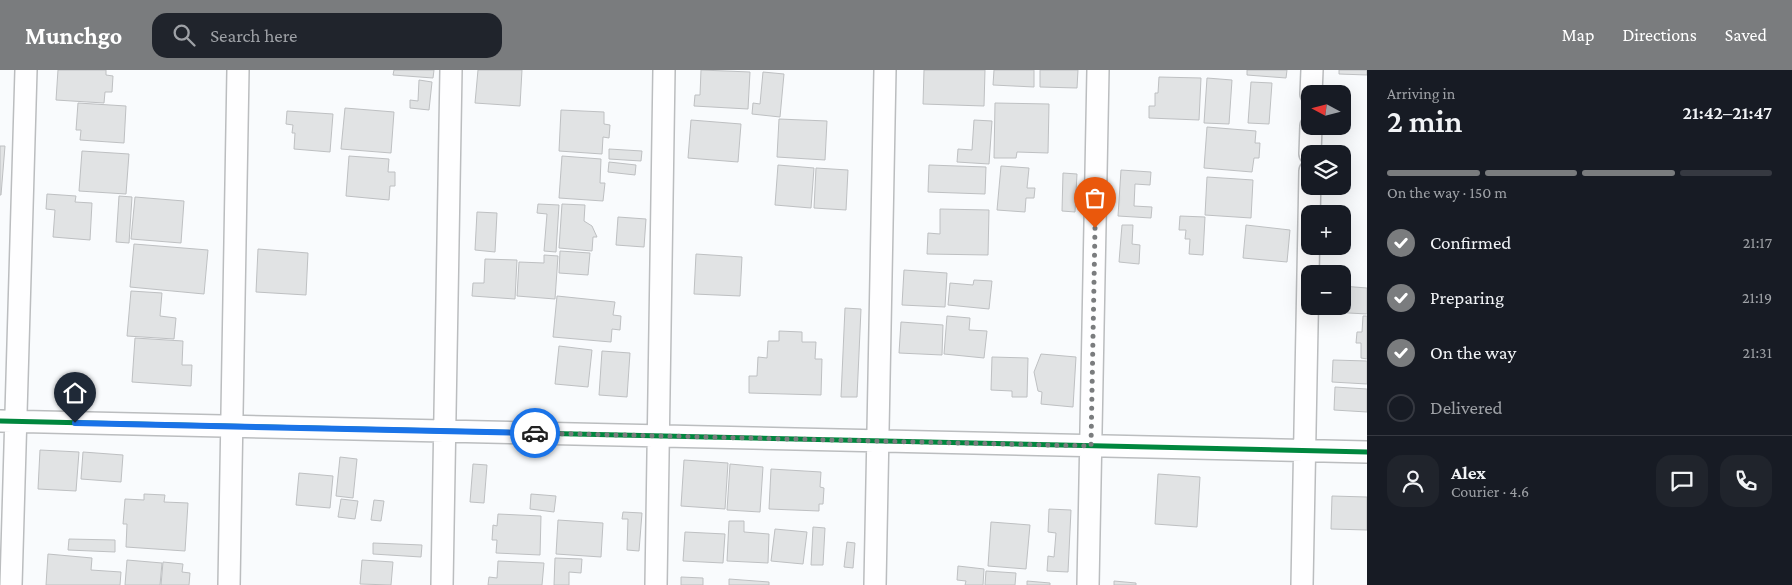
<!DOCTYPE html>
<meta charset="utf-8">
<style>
:root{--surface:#171b24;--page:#20242c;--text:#f1f3f6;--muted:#9ea1a6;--line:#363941;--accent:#7a7c7e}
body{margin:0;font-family:"Crimson Pro",serif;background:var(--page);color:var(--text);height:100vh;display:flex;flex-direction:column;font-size:19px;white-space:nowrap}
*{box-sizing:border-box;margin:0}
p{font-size:16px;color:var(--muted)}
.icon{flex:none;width:28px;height:28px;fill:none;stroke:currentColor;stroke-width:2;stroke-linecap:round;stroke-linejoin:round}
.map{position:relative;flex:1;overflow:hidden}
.side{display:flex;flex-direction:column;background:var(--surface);width:425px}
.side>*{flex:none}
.needle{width:32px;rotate:277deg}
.tools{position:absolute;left:1301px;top:15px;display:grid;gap:10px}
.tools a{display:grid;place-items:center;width:50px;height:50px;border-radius:10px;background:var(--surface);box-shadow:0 5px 20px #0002;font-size:25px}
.pin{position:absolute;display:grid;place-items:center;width:42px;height:42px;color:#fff;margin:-51px -21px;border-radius:50% 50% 50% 0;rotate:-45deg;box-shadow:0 0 5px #0007}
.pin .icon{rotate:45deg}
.courier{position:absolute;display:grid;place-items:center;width:50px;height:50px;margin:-25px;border:4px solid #1a73e8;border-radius:50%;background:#fff;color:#222;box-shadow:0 1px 6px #0007}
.overview em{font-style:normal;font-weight:600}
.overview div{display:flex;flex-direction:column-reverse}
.overview{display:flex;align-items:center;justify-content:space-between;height:85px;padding:0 20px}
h1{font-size:32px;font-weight:600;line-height:38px}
.bar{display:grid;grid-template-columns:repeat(4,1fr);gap:8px 5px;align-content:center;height:60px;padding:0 20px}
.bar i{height:6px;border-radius:4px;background:var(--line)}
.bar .on{background:var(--accent)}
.bar p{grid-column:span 4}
.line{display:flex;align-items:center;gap:12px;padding:0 20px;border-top:1px solid var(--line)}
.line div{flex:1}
.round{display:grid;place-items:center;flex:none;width:52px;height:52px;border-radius:15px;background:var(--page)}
ol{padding:0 20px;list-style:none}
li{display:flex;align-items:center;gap:15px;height:55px}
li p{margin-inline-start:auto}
li .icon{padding:5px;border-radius:50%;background:var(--accent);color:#fff;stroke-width:4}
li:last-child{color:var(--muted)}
li i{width:28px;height:28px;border:2px solid var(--line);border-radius:50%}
header{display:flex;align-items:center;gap:30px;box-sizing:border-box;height:70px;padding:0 25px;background:var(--accent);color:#fff}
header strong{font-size:24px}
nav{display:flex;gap:28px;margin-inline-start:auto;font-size:18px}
.search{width:350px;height:45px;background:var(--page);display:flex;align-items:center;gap:12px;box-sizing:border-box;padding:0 18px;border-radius:15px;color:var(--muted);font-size:19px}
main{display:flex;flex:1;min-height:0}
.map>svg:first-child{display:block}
</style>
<header>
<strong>Munchgo</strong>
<div class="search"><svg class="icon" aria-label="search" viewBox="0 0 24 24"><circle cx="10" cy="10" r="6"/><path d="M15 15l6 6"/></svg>Search here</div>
<nav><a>Map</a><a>Directions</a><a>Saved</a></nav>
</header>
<main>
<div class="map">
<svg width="1367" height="515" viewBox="0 0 1367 515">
<rect width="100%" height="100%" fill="#f9fbfd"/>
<path fill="#e1e3e4" stroke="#bec0c2" d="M58 0H106V5L113 6 112 22H105L104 33 56 30Z
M394 0H434L433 8 393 5Z
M478 0H522L520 36 475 33Z
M701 0 750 2 748 39 694 36 695 25H700Z
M924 0H985L984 36 923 34Z
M994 0H1034V17L993 15Z
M1040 0H1078L1077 18 1040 17Z
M1247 0H1287L1286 8 1247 5Z
M1339 0H1367V5L1339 4Z
M763 2 784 4 780 47 752 44 753 33 760 34Z
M1159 7 1201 8 1199 50 1149 48V36H1155V23H1158Z
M1207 8 1232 10 1229 54 1204 53Z
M419 10 432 12 429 40 410 38V30L418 31Z
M1251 12 1272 13 1269 54 1248 53Z
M78 33 126 36 124 73 80 70 81 60H76Z
M995 33 1049 34 1048 83 1017 82 1016 88H994Z
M345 38 394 42 391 83 341 79Z
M561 40 604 42V54L610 55 609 68 603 67 602 84 559 81Z
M287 41 333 44 330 82 294 79 295 63H292L293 55 286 54Z
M779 49 827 51 825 90 777 87Z
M691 50 741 54 738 92 688 88Z
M974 50 992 51 989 94 957 92 958 79 972 80Z
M1207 57 1256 61 1255 73H1260L1259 88H1254L1252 102 1204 98Z
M0 76H5L1 125H0Z
M609 79 642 81 641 91 609 89Z
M82 81 129 84 126 124 79 121Z
M349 86 389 89 388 102H395V116H390L389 130 346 126Z
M562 86 601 89 600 113H605L603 131 559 128Z
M609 92 636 95 635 105 608 102Z
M778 95 814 98 811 138 775 135Z
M929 95 986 97 985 124 928 122Z
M1001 96 1029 98 1027 118H1035L1034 128H1026L1025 142 997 140Z
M816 98 848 100 846 140 814 138Z
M1121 100 1151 102 1150 115 1135 114 1134 136 1152 137 1151 148 1118 146Z
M1063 103 1077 104 1075 142 1062 141Z
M1207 107 1253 110 1251 148 1205 145Z
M47 124 76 126 75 132 92 133 90 170 53 167 55 140 46 139Z
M119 126 132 127 129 173 116 172Z
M135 127 184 131 181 173 131 169Z
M538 134 559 135 556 182 544 181 547 144 537 143Z
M562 134 585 135 584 151 592 156 597 167H593L592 181 559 178Z
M940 139 989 140 988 185 927 184 928 163 940 164Z
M477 142 497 143 495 182 475 180Z
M1180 146 1205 147 1203 185 1189 184 1190 169H1185L1186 160H1179Z
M618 147 646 149 644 177 616 175Z
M1122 155H1133L1132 174 1140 175 1139 194 1119 192Z
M1246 155 1290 160 1287 192 1243 188Z
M134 174 208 180 204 224 130 217Z
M258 179 308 183 306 225 256 222Z
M560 181 590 183 588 205 559 203Z
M696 184 742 187 740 226 694 224Z
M544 185 558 186 555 229 517 226 519 192 544 193Z
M485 189 517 190 515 229 472 226 473 213H484Z
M904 200 947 203 945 237 902 235Z
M974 210 992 211 989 239 948 235 950 213 973 215Z
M1342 216 1367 218V244L1331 242 1332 236H1342Z
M131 221 162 223 160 246 176 248 174 269 127 266Z
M557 226 615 232 613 245 621 246 620 260 612 259 611 272 553 267Z
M845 238 861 239 857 327H841Z
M947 246 970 248 969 260 987 261 984 288 944 284Z
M1363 246H1367V289L1361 288V273H1356L1357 262H1362Z
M901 252 943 255 942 285 899 283Z
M779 261 802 262V272H816L815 289H822L821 325 749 323V306H757L758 287 767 288 768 271H779Z
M135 268 183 271 182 295H192L191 316 132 312Z
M559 276 592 280 588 317 555 314Z
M602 281 630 283 627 327 599 325Z
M1041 284 1076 287 1073 337 1041 334 1042 322 1038 321 1034 302Z
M992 287 1028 288 1027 327H1012V321L991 320Z
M1333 290 1367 291V314L1332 312Z
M1335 317 1367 319V342L1334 340Z
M40 380 79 382 76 421 38 419Z
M83 382 123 385 121 412 81 409Z
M340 387 357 389 353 428 336 426Z
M684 390 728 393 725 439 681 436Z
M473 394 487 395 484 433 470 432Z
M730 394 763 397 760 442 727 440Z
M771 399 821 402 820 417 824 418 823 434H819V441L769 439Z
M299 403 333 406 330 438 296 435Z
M1158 404 1200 407 1197 457 1155 454Z
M144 424 165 425 164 432 188 433 185 481 126 477 127 454H123L125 429 144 430Z
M531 424 556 426 554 442 530 439Z
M1332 426 1367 427V460L1331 459Z
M341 429 358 431 355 449 338 447Z
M374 430 384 431 381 451 371 450Z
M1049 439 1071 440 1068 502 1047 501 1048 486 1054 487 1056 463 1048 462Z
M623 442 642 443 639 481 627 480 628 449H622Z
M498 444 541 446 540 485 496 483 497 470H492L493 455 497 456Z
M558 450 603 453 601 487 556 484Z
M729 451H744V462L769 464 768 493 727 491Z
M991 452 1030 455 1026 499 988 496Z
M813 457 825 458 823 495H811Z
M775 459 807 462 803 494 771 491Z
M685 462 725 464 723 493 683 491Z
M69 469 115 470V482L68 480Z
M847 472 855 473 853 498 844 497Z
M373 473 422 475 421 487 373 484Z
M48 484 92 488 91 500 121 502 120 515H46Z
M555 488 582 489 581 503 569 502V515H554Z
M127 490 162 493 160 515H125Z
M362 490 393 492 391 515 360 514Z
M498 491 544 493 542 515H488L489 507 497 508Z
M163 492 183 494 182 502 190 503 189 515H161Z
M958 496 984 499 983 515H965L966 511 957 510Z
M986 501 1016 503 1015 515H985Z
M681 507 703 508V515H681Z
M729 509 769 512V515H729Z
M1027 511 1050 513V515H1027Z
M1114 511 1136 513V515H1114Z"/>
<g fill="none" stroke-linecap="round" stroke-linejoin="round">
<g stroke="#bbbdbf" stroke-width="24">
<path id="minor" d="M1311 24 1312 0
M1310 84 1311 56
M0 351 1367 382
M11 515 26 0
M229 515 238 0
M442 515 451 0
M656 515 664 0
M875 515 885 0
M1088 515 1098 0
M1302 515 1310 101"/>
</g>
<use href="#minor" stroke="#fefeff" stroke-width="21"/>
<g stroke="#fff" stroke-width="8">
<path id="cycleway" d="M0 351 1367 382"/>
</g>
<use href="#cycleway" stroke="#00873e" stroke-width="5"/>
</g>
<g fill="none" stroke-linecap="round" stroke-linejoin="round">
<path stroke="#7a7c7e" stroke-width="5" stroke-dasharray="0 9" d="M535 363 1091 376 1095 158"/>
<path stroke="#1a73e8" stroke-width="6" d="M75 353 535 363"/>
</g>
</svg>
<div class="tools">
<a><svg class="needle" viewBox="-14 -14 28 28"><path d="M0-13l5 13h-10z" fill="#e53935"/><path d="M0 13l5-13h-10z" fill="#9ea1a6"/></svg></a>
<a><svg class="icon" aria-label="layers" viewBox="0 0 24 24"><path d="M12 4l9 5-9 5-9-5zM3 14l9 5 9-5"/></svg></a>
<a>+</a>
<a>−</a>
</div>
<div class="pin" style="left:1095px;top:158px;background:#ea580c"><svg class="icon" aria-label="bag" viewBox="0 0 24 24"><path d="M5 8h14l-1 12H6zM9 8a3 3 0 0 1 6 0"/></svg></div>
<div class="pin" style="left:75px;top:353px;background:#1f2937"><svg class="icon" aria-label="home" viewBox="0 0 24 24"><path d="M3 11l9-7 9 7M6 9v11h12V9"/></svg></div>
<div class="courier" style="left:535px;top:363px"><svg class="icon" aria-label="car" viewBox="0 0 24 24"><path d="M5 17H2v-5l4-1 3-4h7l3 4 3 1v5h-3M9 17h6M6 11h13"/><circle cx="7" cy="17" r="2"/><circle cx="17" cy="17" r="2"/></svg></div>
</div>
<section class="side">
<div class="overview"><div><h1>2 min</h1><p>Arriving in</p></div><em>21:42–21:47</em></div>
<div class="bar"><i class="on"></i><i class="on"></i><i class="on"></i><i></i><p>On the way · 150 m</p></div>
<ol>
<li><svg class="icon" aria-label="check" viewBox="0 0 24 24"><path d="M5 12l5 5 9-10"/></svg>Confirmed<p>21:17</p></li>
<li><svg class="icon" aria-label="check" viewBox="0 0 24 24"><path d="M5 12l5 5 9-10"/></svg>Preparing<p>21:19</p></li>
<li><svg class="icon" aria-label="check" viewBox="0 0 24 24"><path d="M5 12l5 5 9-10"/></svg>On the way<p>21:31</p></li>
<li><i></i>Delivered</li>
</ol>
<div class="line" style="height:90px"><a class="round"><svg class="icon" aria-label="person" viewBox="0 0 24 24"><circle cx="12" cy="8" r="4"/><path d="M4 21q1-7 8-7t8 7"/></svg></a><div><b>Alex</b><p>Courier · 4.6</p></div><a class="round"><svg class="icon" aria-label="chat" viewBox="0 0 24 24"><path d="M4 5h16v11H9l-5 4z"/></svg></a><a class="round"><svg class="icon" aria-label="phone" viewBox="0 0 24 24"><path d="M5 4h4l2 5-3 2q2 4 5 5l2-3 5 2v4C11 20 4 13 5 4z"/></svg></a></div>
</section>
</main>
